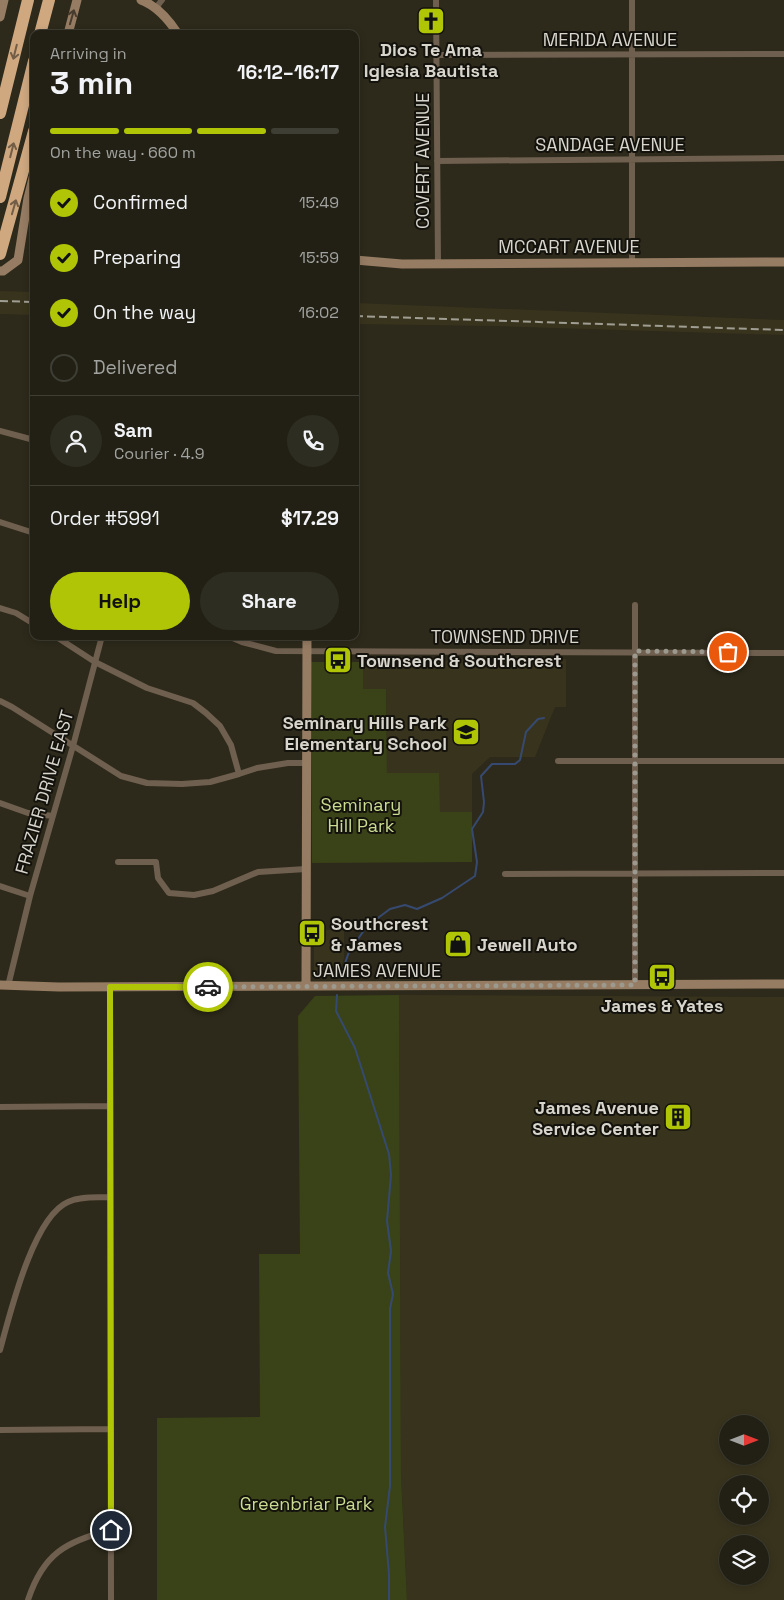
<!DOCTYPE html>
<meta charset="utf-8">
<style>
:root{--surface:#222014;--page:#2e2d22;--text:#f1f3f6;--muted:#a2a3a0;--line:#3f3e34;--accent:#afc506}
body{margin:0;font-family:"Space Grotesk",sans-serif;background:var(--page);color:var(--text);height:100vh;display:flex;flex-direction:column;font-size:19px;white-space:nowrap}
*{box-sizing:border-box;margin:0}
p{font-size:16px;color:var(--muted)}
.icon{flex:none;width:28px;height:28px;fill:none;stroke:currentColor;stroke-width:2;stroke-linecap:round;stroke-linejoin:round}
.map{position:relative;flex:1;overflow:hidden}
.side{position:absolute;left:30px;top:30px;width:329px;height:610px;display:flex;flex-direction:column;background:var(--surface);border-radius:10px;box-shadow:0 2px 8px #0003,0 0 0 1px var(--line)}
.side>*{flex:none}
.needle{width:32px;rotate:90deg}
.controls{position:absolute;left:719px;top:1415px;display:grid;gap:10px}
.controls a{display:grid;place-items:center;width:50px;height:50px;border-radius:50%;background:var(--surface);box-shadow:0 2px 8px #0003,0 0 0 1px var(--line);font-size:25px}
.pin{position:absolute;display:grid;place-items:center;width:42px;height:42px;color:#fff;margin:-21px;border:2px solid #fff;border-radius:50%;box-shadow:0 1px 5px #0007}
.courier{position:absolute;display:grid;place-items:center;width:50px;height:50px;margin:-25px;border:4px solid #afc506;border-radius:50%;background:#fff;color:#222;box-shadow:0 1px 6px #0007}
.summary em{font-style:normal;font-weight:700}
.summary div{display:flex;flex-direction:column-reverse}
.summary{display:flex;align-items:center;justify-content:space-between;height:85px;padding:0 20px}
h1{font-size:32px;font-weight:700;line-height:38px}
.bar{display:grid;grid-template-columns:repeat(4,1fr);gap:8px 5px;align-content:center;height:60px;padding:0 20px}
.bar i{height:6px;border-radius:4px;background:var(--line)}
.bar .active{background:var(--accent)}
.bar p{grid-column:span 4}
.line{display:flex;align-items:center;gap:12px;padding:0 20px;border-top:1px solid var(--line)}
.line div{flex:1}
.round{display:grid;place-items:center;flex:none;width:52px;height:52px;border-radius:26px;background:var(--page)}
ol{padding:0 20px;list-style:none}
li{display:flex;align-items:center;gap:15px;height:55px}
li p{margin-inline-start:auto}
li .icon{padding:5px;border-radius:50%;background:var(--accent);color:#111;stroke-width:4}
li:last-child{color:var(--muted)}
li i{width:28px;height:28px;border:2px solid var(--line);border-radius:50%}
.button{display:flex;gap:10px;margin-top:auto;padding:10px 20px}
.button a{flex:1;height:58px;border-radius:30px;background:var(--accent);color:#111;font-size:20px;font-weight:700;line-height:58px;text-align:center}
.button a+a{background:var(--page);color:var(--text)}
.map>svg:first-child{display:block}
</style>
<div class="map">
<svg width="784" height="1600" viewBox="0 0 784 1600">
<rect width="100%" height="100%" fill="#2d2a1b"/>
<path fill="#38331d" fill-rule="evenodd" d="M0 291 34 292V315L0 314Z
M355 303 784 320V335L494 326 355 324Z
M566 659V707H555L535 757H490L472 774V812H440L387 773 386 689H363V662Z
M314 930H344V958L338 977H314Z
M399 995 784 997V1600H407L401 1476ZM728 1424H760V1456H728ZM728 1484H760V1516H728ZM728 1544H760V1576H728Z"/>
<path fill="#394317" d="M311 662H363V689H386L387 773H439L440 812H472V862L312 863Z
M399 995 401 1476 407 1600H157V1418L260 1417 259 1254H300L298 1016 315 996Z"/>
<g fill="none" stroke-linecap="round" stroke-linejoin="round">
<path stroke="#364a71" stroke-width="2" d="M341 974 349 952 367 926 390 909 405 905 417 909 442 898 475 876 477 862 472 829 483 812 484 802 481 776 492 764H515L520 760 526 732 538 719 544 718
M337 995 336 1011 355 1048 389 1154 391 1175 387 1221 391 1251 388 1273 393 1294 390 1309V1486L385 1527 389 1574V1600"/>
<path stroke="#6f5f4f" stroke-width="6" d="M436 0 438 263
M155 9 162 0
M436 55 784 54
M437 161 784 158
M632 263V0
M0 431 34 440
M0 522 34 533
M0 608 16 613 34 624
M55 636 95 662 147 688 193 703 206 713 220 726 231 745 239 774
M228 636 242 642 276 651 784 653
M0 701 12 707 121 776 147 783 182 784 210 782 239 774 257 768 288 763H307
M558 761H784
M0 803 28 813 53 816
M118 862H156L158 878 169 893 194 895 213 891 258 872 306 869
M505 874 784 873
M0 886 30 896
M635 985V605
M8 986 30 896 73 746 102 636
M110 987 111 1600
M0 1107 110 1106
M0 1350C10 1314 33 1217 68 1202 81 1196 97 1198 110 1197
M0 1430 111 1429
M28 1600C43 1554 66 1541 111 1530"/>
<path stroke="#967c63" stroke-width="9" d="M141 0C157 6 169 20 178 34
M0 17 4 0
M68 34 77 0
M355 260 402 264 784 262
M0 271H3L18 260 28 198 34 174
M0 985 59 987 784 984
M306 986 307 636"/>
<path stroke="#cfa880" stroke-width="12" d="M40 34 49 0
M0 113 28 0
M0 197 34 61
M0 254 34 131"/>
<path stroke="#a09e93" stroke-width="2" stroke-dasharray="8 4" stroke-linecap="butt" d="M0 301 34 302
M355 316 784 330"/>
</g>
<defs><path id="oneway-shaft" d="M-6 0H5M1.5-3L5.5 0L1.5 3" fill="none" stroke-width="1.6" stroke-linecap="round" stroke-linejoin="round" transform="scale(1.25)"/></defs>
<use stroke="#483c2f" href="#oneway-shaft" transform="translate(72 17) rotate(-74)"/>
<g stroke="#725d46">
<use href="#oneway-shaft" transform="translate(15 52) rotate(104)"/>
<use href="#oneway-shaft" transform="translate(12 150) rotate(-76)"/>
<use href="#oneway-shaft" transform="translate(14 207) rotate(-74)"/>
</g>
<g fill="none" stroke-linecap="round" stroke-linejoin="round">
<path stroke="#9c998e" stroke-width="5" stroke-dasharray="0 9" d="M208 987 635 985V651L728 652"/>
<path stroke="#afc506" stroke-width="6" d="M111 1530 110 987H208"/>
</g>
<defs>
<g id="church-square" transform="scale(1.4375)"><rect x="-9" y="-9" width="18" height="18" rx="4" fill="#afc506" stroke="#14120c"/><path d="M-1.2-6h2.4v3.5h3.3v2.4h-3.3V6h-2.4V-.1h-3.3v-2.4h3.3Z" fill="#111"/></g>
<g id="bus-square" transform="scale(1.4375)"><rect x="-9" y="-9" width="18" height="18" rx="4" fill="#afc506" stroke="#14120c"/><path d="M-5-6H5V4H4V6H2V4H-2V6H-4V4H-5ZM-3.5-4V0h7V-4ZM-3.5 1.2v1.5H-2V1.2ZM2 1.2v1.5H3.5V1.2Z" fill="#111"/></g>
<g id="school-square" transform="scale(1.4375)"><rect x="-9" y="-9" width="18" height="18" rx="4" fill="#afc506" stroke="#14120c"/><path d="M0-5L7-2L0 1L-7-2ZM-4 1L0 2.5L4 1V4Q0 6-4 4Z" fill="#111"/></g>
<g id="shop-square" transform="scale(1.4375)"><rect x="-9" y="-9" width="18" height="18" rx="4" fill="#afc506" stroke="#14120c"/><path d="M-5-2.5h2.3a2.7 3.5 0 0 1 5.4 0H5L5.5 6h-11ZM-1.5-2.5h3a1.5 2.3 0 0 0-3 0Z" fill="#111"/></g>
<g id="building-square" transform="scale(1.4375)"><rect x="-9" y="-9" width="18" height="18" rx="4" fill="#afc506" stroke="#14120c"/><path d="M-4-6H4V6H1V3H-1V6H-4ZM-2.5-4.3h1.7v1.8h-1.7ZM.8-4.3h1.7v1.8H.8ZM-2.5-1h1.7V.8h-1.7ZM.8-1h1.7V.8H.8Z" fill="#111"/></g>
</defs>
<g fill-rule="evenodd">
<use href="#church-square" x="431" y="21"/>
<use href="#bus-square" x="338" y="660"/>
<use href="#school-square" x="466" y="732"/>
<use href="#bus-square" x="312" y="933"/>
<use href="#shop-square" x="458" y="944"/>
<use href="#bus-square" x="662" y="977"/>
<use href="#building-square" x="678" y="1117"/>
</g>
<g text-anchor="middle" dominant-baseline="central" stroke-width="4" stroke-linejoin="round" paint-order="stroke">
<g font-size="18" fill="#d7d5cc" stroke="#14120c">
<text x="610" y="39">MERIDA AVENUE</text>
<text x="610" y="144">SANDAGE AVENUE</text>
<text transform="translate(422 161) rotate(-90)">COVERT AVENUE</text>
<text x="569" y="246">MCCART AVENUE</text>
<text x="505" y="636">TOWNSEND DRIVE</text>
<text transform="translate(44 792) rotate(-74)">FRAZIER DRIVE EAST</text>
<text x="377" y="970">JAMES AVENUE</text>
</g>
<g font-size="18" font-weight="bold" fill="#d7d5cc" stroke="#14120c" text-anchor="start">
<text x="431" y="49" text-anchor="middle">Dios Te Ama<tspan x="431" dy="21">Iglesia Bautista</tspan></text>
<text x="357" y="660">Townsend &amp; Southcrest</text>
<text x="447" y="722" text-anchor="end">Seminary Hills Park<tspan x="447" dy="21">Elementary School</tspan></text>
<text x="331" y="923">Southcrest<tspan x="331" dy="21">&amp; James</tspan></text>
<text x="477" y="944">Jewell Auto</text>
<text x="662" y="1005" text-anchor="middle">James &amp; Yates</text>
<text x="659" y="1107" text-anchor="end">James Avenue<tspan x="659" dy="21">Service Center</tspan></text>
</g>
<g font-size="18" fill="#cadc90" stroke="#14120c">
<text x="361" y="804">Seminary<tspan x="361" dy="21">Hill Park</tspan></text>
<text x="306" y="1503">Greenbriar Park</text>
</g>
</g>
</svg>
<div class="controls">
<a><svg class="needle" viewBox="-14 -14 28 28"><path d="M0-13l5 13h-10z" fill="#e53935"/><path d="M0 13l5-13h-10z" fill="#a2a3a0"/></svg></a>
<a><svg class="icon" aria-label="locate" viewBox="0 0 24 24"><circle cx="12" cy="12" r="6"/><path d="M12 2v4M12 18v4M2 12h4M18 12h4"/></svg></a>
<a><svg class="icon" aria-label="layers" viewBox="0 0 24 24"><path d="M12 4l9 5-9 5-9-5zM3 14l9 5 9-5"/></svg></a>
</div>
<div class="pin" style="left:728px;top:652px;background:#ea580c"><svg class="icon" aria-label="bag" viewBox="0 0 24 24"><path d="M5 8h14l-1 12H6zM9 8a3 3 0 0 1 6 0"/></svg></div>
<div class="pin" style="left:111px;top:1530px;background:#1f2937"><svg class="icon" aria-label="home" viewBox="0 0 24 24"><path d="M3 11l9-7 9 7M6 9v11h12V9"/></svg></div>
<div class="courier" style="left:208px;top:987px"><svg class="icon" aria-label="car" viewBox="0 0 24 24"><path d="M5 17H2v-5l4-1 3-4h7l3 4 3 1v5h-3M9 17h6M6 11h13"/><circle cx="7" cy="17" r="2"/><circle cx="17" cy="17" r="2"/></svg></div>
<section class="side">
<div class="summary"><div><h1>3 min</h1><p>Arriving in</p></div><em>16:12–16:17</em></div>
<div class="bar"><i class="active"></i><i class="active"></i><i class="active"></i><i></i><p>On the way · 660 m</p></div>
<ol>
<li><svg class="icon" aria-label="check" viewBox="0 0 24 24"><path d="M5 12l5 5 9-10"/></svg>Confirmed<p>15:49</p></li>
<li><svg class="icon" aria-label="check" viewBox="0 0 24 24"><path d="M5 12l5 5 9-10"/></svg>Preparing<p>15:59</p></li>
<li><svg class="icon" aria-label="check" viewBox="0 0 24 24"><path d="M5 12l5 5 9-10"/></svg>On the way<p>16:02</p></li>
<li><i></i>Delivered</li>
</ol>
<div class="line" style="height:90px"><a class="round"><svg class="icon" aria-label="person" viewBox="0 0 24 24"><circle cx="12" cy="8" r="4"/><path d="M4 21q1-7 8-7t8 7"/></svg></a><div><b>Sam</b><p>Courier · 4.9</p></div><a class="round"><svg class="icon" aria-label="phone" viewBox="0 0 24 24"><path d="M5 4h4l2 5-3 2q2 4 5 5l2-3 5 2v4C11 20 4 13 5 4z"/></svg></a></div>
<div class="line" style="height:65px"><div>Order #5991</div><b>$17.29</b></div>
<div class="button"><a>Help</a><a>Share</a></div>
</section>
</div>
